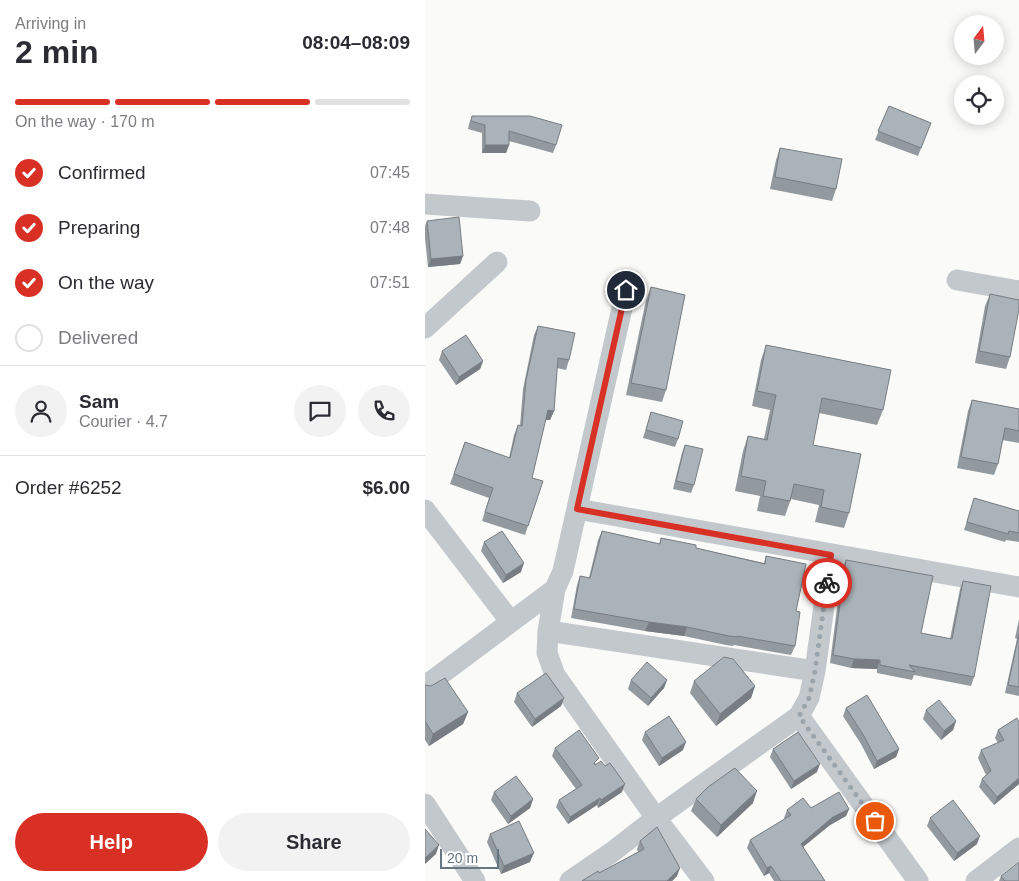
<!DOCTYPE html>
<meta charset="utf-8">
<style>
:root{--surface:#fff;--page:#f2f2f3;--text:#2b2b33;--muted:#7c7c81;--line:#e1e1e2;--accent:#d93025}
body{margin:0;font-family:Helvetica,sans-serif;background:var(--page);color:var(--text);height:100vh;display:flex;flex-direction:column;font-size:19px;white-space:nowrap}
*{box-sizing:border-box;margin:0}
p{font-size:16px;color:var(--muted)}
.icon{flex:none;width:28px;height:28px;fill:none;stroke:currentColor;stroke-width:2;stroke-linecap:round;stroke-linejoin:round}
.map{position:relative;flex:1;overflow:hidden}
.panel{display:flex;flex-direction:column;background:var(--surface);width:425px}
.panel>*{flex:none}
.needle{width:32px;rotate:16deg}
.tools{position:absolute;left:529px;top:15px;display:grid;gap:10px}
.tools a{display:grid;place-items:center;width:50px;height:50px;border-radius:50%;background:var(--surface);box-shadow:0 2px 12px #0003;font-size:25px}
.scale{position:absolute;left:15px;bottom:12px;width:59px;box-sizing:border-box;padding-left:5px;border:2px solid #657683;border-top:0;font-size:14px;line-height:18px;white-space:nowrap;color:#657683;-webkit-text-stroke:4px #fff;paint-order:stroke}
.pin{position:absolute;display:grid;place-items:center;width:42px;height:42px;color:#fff;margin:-21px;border:2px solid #fff;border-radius:50%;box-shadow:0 1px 5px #0007}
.courier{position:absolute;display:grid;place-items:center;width:50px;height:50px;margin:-25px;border:4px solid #d93025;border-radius:50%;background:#fff;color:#222;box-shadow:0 1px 6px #0007}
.head em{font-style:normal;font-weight:800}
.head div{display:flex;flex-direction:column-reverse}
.head{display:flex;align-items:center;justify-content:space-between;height:85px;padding:0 15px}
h1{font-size:32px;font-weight:800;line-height:38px}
.bar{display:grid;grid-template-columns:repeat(4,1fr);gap:8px 5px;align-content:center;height:60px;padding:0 15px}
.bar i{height:6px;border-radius:4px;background:var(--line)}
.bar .active{background:var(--accent)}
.bar p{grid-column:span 4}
.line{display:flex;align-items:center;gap:12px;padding:0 15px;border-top:1px solid var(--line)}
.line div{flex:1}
.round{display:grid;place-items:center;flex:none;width:52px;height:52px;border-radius:26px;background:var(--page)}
ol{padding:0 15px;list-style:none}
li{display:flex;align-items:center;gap:15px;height:55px}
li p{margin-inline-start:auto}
li .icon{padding:5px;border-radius:50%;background:var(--accent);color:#fff;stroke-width:4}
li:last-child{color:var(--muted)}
li i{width:28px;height:28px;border:2px solid var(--line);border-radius:50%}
.primary-button{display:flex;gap:10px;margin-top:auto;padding:10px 15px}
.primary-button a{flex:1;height:58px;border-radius:30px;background:var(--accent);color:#fff;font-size:20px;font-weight:800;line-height:58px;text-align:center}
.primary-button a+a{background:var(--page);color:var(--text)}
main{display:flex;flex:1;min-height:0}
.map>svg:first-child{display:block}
</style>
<main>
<section class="panel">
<div class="head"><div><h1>2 min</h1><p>Arriving in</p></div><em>08:04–08:09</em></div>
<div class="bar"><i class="active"></i><i class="active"></i><i class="active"></i><i></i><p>On the way · 170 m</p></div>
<ol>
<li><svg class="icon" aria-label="check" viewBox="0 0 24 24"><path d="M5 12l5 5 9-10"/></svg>Confirmed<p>07:45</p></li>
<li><svg class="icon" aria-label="check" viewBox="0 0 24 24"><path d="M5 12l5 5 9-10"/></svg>Preparing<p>07:48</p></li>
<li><svg class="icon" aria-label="check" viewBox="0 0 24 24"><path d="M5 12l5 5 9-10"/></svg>On the way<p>07:51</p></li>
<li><i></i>Delivered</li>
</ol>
<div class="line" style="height:90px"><a class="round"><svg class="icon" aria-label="person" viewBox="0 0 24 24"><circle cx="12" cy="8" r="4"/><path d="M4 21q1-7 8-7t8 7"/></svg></a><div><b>Sam</b><p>Courier · 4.7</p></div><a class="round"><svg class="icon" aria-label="chat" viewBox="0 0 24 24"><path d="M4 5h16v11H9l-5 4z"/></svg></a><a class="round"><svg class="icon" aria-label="phone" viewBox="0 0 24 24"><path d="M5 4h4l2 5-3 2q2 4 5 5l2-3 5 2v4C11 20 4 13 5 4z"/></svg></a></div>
<div class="line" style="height:65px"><div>Order #6252</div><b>$6.00</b></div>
<div class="primary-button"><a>Help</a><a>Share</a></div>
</section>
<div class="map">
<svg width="594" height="881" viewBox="0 0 594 881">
<rect width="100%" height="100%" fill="#fafaf8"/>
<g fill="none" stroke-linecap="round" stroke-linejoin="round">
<path stroke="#c3c8cc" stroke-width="21" d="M0 204 105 211
M532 280 594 291
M0 328 72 262
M152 509 594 587
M0 510 86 622
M130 589 123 631 122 653 130 675 231 818 279 881
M123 631 390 671
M0 686 130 589 138 571 201 290
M374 716 384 698 390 671 406 555
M0 804 50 881
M145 881 186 853 231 818 374 716 493 881
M551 881 594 848"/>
</g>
<path fill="#929a9f" d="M464 106 506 123 493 156 450 140Z
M47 116 131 145 128 153 84 141V145L81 153H57V133L43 129 44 124Z
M355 148 411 189 407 201 345 189 351 160Z
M2 221 38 256 35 264 3 267 0 238V226Z
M226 287 241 390 237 402 201 395 221 300Z
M565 294 585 357 581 369 550 363 560 306Z
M113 326 144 360 141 370 132 368 129 411 125 420H120L107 478 103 526 100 535 57 521 64 498 25 484 40 442 84 458 89 435 93 425 95 426 98 389 109 335Z
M341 345 458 410 452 425 394 413 388 445 424 513 419 528 390 522 394 505 366 499 360 516 332 511 335 496 310 491 318 451 323 436 339 439 345 410 327 406 336 360Z
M17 351 58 361 55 369 31 385 14 360Z
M547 400 594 409V443L577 440 573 464 569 475 532 468 543 411Z
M226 412 253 439 250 447 218 438Z
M260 445 269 485 266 493 248 489 257 453Z
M549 498 594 511V542L581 540 580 542 539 530Z
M177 531 234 544 236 538 271 548 339 563 341 556 371 611 370 646 366 655 309 645 308 646 301 645 259 636 220 631 146 618 152 585 155 576 164 578 173 540Z
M59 542 96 572 78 583 56 551Z
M421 560 496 633 525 639 535 589 538 581 549 677 546 686 489 675 487 680 452 673V669L426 668 405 663 417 569Z
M594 619V696L580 693 592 639 590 638Z
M206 680H242L239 688 223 706 203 689Z
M269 681 330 686 326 698 291 726 265 693Z
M0 685 43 712 38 724 4 746 0 740Z
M92 693 139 698 136 706 107 727 89 702Z
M421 708 474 749 471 757 449 769 436 744 418 716Z
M501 710 531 721 528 730 516 740 498 719Z
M592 718 594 784 569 805 554 787 557 779 561 775 553 758 556 750 573 743 570 738 573 730Z
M220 732 258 750 234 766 217 740Z
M130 748 172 764 197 792 173 808 172 805 143 824 131 807 134 800 151 789 127 756Z
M348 749 392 772 366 789 345 757Z
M69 792 108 799 105 808 83 824 66 800Z
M271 799 328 803 292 837 266 811Z
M386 808 424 809 421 816 405 825 378 847 400 881H349L344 873 339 876 322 848 325 840 360 819 359 818 362 810Z
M505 818 552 844 529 861 502 826Z
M65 834 105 862 76 874 62 842Z
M215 841 252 876 247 881H157L174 873 213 852 212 849Z
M576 876 594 881H574Z"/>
<path fill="#777d82" d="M60 145H84L81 153H57Z
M38 256 35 264 3 267 6 259Z
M58 361 55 369 31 385 34 377Z
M123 410 129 411 125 420H119Z
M99 563 96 572 78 583 81 575Z
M224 622 262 627 259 636 220 631Z
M429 659 455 660 452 669 426 668Z
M242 680 239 688 223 706 226 698Z
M330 686 326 698 291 726 295 714Z
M139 698 136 706 107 727 110 719Z
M43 712 38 724 4 746 8 734Z
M531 721 528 730 516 740 519 731Z
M261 742 258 750 234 766 237 758Z
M474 749 471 757 449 769 452 761Z
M395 764 392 772 366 789 369 781Z
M594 778V784L569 805 572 797Z
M200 784 197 792 173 808 176 800Z
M332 791 328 803 292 837 296 825Z
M175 798 172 805 143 824 145 817Z
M108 799 105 808 83 824 86 816Z
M424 809 421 816 405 825 373 851 376 844 408 817Z
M555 836 552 844 529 861 532 853Z
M14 845 11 854 0 864V858Z
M109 853 105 862 76 874 79 866Z
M346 866 344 873 339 876 342 868Z
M255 868 252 876 247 881H242Z"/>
<path fill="#aab3b9" stroke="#777d82" d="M464 106 506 123 496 148 453 131Z
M47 116H105L137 125 131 145 84 131V145H60V125L46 121Z
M355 148 417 159 411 189 350 177Z
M34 217 38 256 6 259 2 221Z
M226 287 260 295 241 390 206 383Z
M565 294 594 300V309L585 357 554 351Z
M113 326 150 333 144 360 133 358 129 411 123 410 107 478 118 481 103 526 60 512 68 488 29 474 40 442 85 458 93 425 97 426 101 380Z
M41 335 58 361 34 377 17 351Z
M341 345 466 370 458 410 397 398 388 445 436 454 424 513 396 507 399 490 369 484 365 501 338 496 341 481 316 476 323 436 342 440 351 395 332 391Z
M547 400 594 409V431L580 428 573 464 536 457Z
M226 412 258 421 253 439 221 430Z
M260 445 278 449 269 485 251 481Z
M549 498 594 511V533L584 531 583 534 542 522Z
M77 531 99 563 81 575 59 542Z
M177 531 235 544 236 538 271 545V548L340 564 341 556 381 564 371 611 375 612 370 646 312 636V637L304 636 262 627 224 622 149 609 155 576 165 578Z
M421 560 508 576 496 633 527 639 538 581 566 586 549 677 484 665 490 672 455 665V660L429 659 408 655Z
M594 634V687L583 685Z
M299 657 308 659 330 686 295 714 269 681Z
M222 662 242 680 226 698 206 680Z
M121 673 139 698 110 719 92 693Z
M20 678 43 712 8 734 0 721V685L6 686Z
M442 695 474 749 452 761 439 736 421 708Z
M514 700 531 721 519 731 501 710Z
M244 716 261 742 237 758 220 732Z
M592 718 594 722V778L572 797 557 779 566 771 556 750 579 740 573 730Z
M154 730 174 758 169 763 170 765 176 761 180 766 185 763 200 784 176 800 175 798 145 817 134 800 157 785 130 748Z
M373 732 395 764 369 781 348 749Z
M310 768 332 791 296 825 271 799 283 787Z
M91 776 108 799 86 816 69 792Z
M414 792 424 809 408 817 376 844 400 881H356L346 866 342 868 325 840 366 815 362 810 378 798 386 808Z
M528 800 555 836 532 853 505 818Z
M94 821 109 853 79 866 65 834Z
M232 827 255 868 242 881H157L173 871 174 873 219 849 215 841Z
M0 829 14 845 0 858Z
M594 862V881H580L576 876Z"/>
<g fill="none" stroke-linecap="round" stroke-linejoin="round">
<path stroke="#99a4ac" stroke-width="5" stroke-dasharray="0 9" d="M402 583 390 671 384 698 374 716 450 821"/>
<path stroke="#d93025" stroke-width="6" d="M201 290 152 509 406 555 402 583"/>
</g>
</svg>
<div class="tools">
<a><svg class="needle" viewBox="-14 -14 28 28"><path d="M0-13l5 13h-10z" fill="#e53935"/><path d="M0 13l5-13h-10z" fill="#7c7c81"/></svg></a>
<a><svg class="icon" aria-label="locate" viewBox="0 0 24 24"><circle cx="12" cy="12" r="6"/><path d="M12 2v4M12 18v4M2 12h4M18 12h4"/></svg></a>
</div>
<div class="scale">20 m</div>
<div class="pin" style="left:450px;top:821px;background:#ea580c"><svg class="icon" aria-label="bag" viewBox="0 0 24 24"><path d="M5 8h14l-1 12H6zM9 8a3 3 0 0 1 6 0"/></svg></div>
<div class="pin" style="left:201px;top:290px;background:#1f2937"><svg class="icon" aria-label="home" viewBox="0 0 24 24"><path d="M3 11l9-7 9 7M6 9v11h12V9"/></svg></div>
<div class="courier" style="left:402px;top:583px"><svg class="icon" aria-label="bike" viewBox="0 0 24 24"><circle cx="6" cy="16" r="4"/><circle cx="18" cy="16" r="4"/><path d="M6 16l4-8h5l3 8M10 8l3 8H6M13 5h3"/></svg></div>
</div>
</main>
